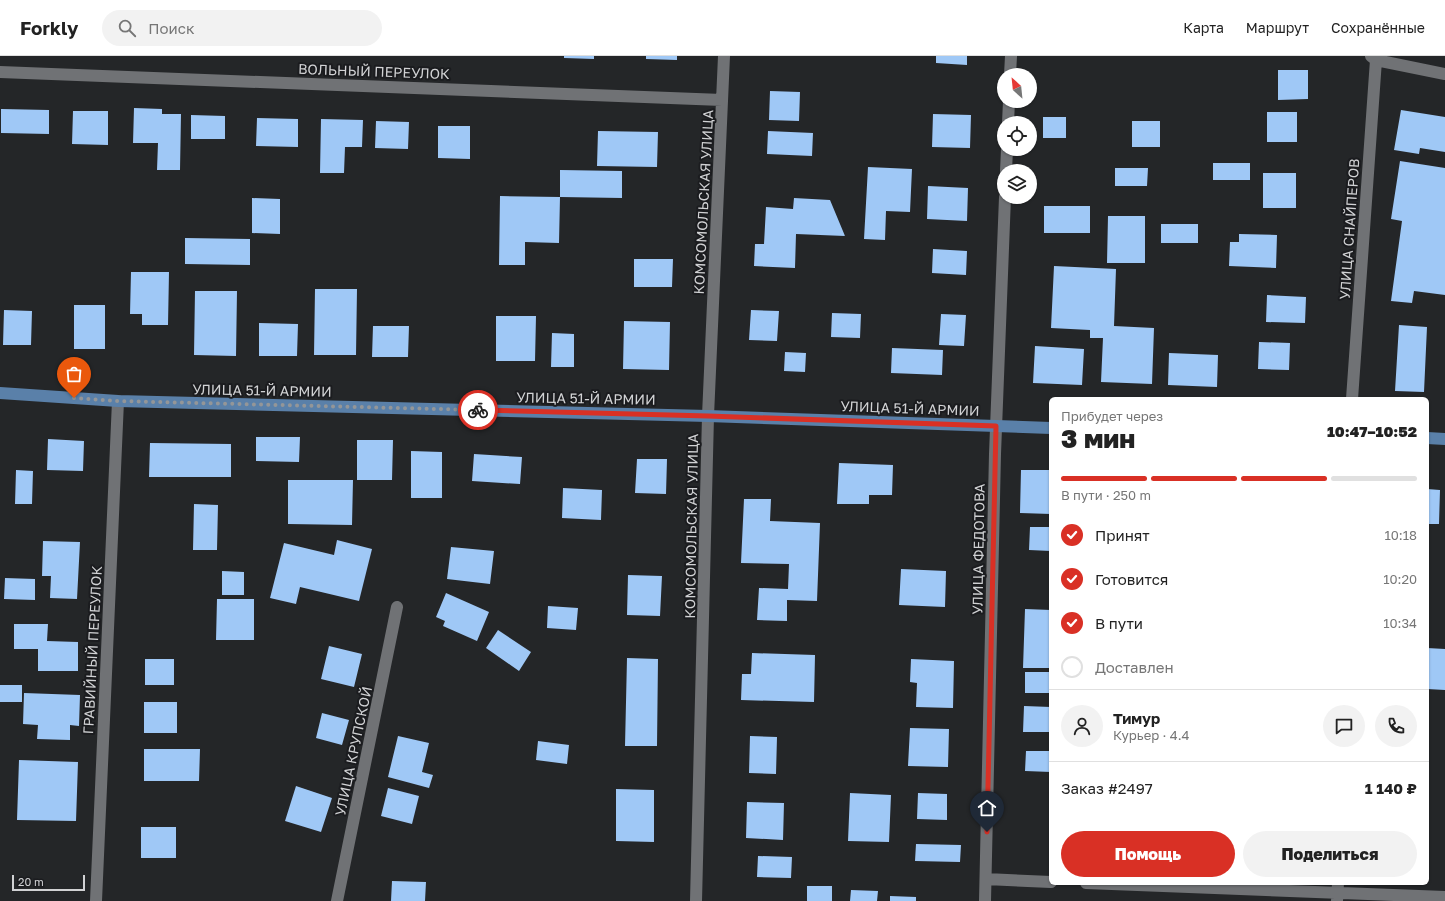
<!DOCTYPE html>
<html lang="ru">
<meta charset="utf-8">
<style>
:root{--surface:#fff;--page:#f2f2f2;--text:#222;--muted:#767676;--line:#e0e0e0;--accent:#d93025}
body{margin:0;font-family:"Golos Text",sans-serif;background:var(--page);color:var(--text);height:100vh;display:flex;flex-direction:column;font-size:15px;white-space:nowrap}
*{box-sizing:border-box;margin:0}
p{font-size:13px;color:var(--muted)}
.icon{flex:none;width:22px;height:22px;fill:none;stroke:currentColor;stroke-width:2;stroke-linecap:round;stroke-linejoin:round}
.map{position:relative;flex:1;overflow:hidden}
.side{position:absolute;left:1049px;top:341px;width:380px;height:488px;display:flex;flex-direction:column;background:var(--surface);border-radius:6px;box-shadow:0 1px 3px #0004}
.side>*{flex:none}
.needle{width:26px;rotate:333deg}
.tools{position:absolute;left:997px;top:12px;display:grid;gap:8px}
.tools a{display:grid;place-items:center;width:40px;height:40px;border-radius:50%;background:var(--surface);box-shadow:0 1px 3px #0004;font-size:20px}
.scale{position:absolute;left:12px;bottom:10px;width:73px;box-sizing:border-box;padding-left:4px;border:2px solid #d1d2d4;border-top:0;font-size:11px;line-height:14px;white-space:nowrap;color:#d1d2d4;-webkit-text-stroke:3px #1b1c1f;paint-order:stroke}
.pin{position:absolute;display:grid;place-items:center;width:34px;height:34px;color:#fff;margin:-41px -17px;border-radius:50% 50% 50% 0;rotate:-45deg;box-shadow:0 0 4px #0007}
.pin .icon{rotate:45deg}
.courier{position:absolute;display:grid;place-items:center;width:40px;height:40px;margin:-20px;border:3px solid #d93025;border-radius:50%;background:#fff;color:#222;box-shadow:0 1px 5px #0007}
.headline em{font-style:normal;font-weight:800}
.headline div{display:flex;flex-direction:column-reverse}
.headline{display:flex;align-items:center;justify-content:space-between;height:68px;padding:0 12px}
h1{font-size:26px;font-weight:800;line-height:30px}
.bar{display:grid;grid-template-columns:repeat(4,1fr);gap:6px 4px;align-content:center;height:48px;padding:0 12px}
.bar i{height:5px;border-radius:3px;background:var(--line)}
.bar .on{background:var(--accent)}
.bar p{grid-column:span 4}
.line{display:flex;align-items:center;gap:10px;padding:0 12px;border-top:1px solid var(--line)}
.line div{flex:1}
.round{display:grid;place-items:center;flex:none;width:42px;height:42px;border-radius:21px;background:var(--page)}
ol{padding:0 12px;list-style:none}
li{display:flex;align-items:center;gap:12px;height:44px}
li p{margin-inline-start:auto}
li .icon{padding:4px;border-radius:50%;background:var(--accent);color:#fff;stroke-width:4}
li:last-child{color:var(--muted)}
li i{width:22px;height:22px;border:2px solid var(--line);border-radius:50%}
.primary-button{display:flex;gap:8px;margin-top:auto;padding:8px 12px}
.primary-button a{flex:1;height:46px;border-radius:24px;background:var(--accent);color:#fff;font-size:16px;font-weight:800;line-height:46px;text-align:center}
.primary-button a+a{background:var(--page);color:var(--text)}
header{display:flex;align-items:center;gap:24px;box-sizing:border-box;height:56px;padding:0 20px;background:var(--surface);border-bottom:1px solid var(--line)}
header strong{font-size:19px}
nav{display:flex;gap:22px;margin-inline-start:auto;font-size:14px}
.search{width:280px;height:36px;background:var(--page);display:flex;align-items:center;gap:10px;box-sizing:border-box;padding:0 14px;border-radius:22px;color:var(--muted);font-size:15px}
.map>svg:first-child{display:block}
</style>
<header>
<strong>Forkly</strong>
<div class="search"><svg class="icon" aria-label="search" viewBox="0 0 24 24"><circle cx="10" cy="10" r="6"/><path d="M15 15l6 6"/></svg>Поиск</div>
<nav><a>Карта</a><a>Маршрут</a><a>Сохранённые</a></nav>
</header>
<div class="map">
<svg width="1445" height="845" viewBox="0 0 1445 845">
<rect width="100%" height="100%" fill="#242628"/>
<path fill="#9fc8f6" d="M564 0H594V3L564 2Z
M646 0H677V4L646 3Z
M936 0H967V9L936 7Z
M1278 14H1308V43L1278 44Z
M770 35 800 36 799 65 769 64Z
M134 52 162 53V58H181L180 114H157L158 87H133Z
M1 53 49 54V78L1 77Z
M1401 54 1445 61V96L1420 92 1419 98 1394 94Z
M73 55H108V89L72 88Z
M1267 56H1297V86H1267Z
M933 58 971 59 970 92 932 91Z
M191 59 225 60V83H191Z
M1043 61H1066V82H1043Z
M257 62 298 63V91L256 90Z
M321 63 363 64 362 91H345L344 117H320Z
M376 65 409 66 408 93 375 92Z
M1132 65H1160V91H1132Z
M438 70H470V103L438 102Z
M598 75 658 76 657 111 597 110Z
M768 75 813 77 812 100 767 98Z
M1400 105 1445 112V239L1414 235 1412 247 1391 245 1402 165 1391 163Z
M1213 107H1250V124H1213Z
M868 111 912 113 910 156 886 155 885 184 864 183Z
M1115 112H1148L1147 130H1115Z
M560 114 622 115V142L560 141Z
M1263 117H1296V152H1263Z
M928 130 968 132 967 165 927 163Z
M500 140 560 141 559 187 525 186V209H499Z
M252 142 280 143V178L252 177Z
M794 142 830 144 845 180 796 178 795 212 754 210 755 188H764L766 151 793 153Z
M1044 150H1090V177H1044Z
M1108 160H1145V207H1107Z
M1161 168H1198V187H1161Z
M1239 178 1277 179 1276 212 1229 210 1230 186H1239Z
M185 182 250 183V209L185 208Z
M933 193 967 195 966 219 932 217Z
M634 203H673L672 231H634Z
M1054 210 1116 213 1114 270 1154 272 1152 328 1101 326 1103 282H1090V274L1051 272Z
M131 216H169L168 269H142V258H130Z
M315 233H357L356 299H314Z
M195 235H237L236 300 194 299Z
M1267 239 1306 241 1305 267 1266 266Z
M74 249H105V293H74Z
M4 254 32 255 31 289H3Z
M751 254 779 255 777 285 749 284Z
M832 257 861 258 860 282 831 281Z
M941 258 966 259 964 290 939 289Z
M496 260H536L535 305H496Z
M624 265 670 266 669 314 623 313Z
M259 267 298 268 297 300H259Z
M1399 269 1427 271 1424 336 1395 335Z
M373 270H409L408 301H372Z
M552 277 574 278V311H551Z
M1259 286 1290 287 1289 314 1258 313Z
M1035 290 1084 293 1082 329 1033 327Z
M892 292 943 294 942 319 891 317Z
M785 296 806 297 805 316 784 315Z
M1169 297 1218 299 1217 331 1168 329Z
M256 381H300L299 406 256 405Z
M48 383 84 385 83 415 47 414Z
M357 384H393L392 424H357Z
M150 387 231 388V421H149Z
M411 395 442 396V442H411Z
M474 398 522 401 520 428 472 425Z
M637 403H667L666 438 635 437Z
M839 407 893 409 892 439H869V448H837Z
M16 414 33 415 32 448H15Z
M1021 414H1051V458L1020 457Z
M288 424H353L352 469 288 468Z
M563 432 602 434 601 464 562 462Z
M1427 433 1440 434 1439 468H1427Z
M744 443H771L770 465 820 467 817 545 787 544V565L757 564 759 532 788 533 789 508 741 507Z
M194 448 218 449 217 494H193Z
M1030 471H1051V495L1029 494Z
M337 484 372 493 359 545 300 531 296 548 270 542 284 487 334 499Z
M43 485 80 486 77 543 50 542 51 520H42Z
M451 491 494 495 490 528 447 523Z
M901 513 946 515 945 551 899 549Z
M222 515 244 516V539H222Z
M628 519 662 520 660 560 627 559Z
M5 522 35 523V544L4 543Z
M446 537 489 556 477 585 443 570 445 565 436 561Z
M217 543H254V584H216Z
M548 550 578 552 576 574 547 572Z
M1025 553 1051 554V612H1023Z
M14 568H48L47 585 78 586V615H38V593H14Z
M498 574 531 596 519 615 486 592Z
M329 590 362 598 354 631 321 623Z
M1427 592 1445 593V634L1427 633Z
M752 597 815 599 814 646 741 644 742 618H751Z
M627 602 658 603 657 690H625Z
M145 603H174V629H145Z
M911 603 954 605 953 652 916 651 917 627 910 626Z
M1025 616H1051V637H1025Z
M0 629H22V646H0Z
M24 637 80 639 79 670 70 669V684L37 683 38 669 23 668Z
M144 646H177V677H144Z
M1024 650 1051 651V676H1023Z
M322 657 349 664 342 689 316 682Z
M910 672 949 673 948 711 908 710Z
M398 680 429 687 422 716 433 719 429 732 388 721Z
M750 680 777 681 776 718 749 717Z
M538 685 569 689 567 708 536 704Z
M144 693H200L199 725H144Z
M1026 695H1051V716L1025 715Z
M19 704 78 706 76 765 17 764Z
M296 730 332 742 321 776 285 765Z
M388 732 419 740 412 768 381 760Z
M616 733 654 734V786L616 785Z
M850 737 891 739 889 786 848 785Z
M918 737 947 738V764L917 763Z
M747 746 784 747 783 784 746 782Z
M141 771H176V802H141Z
M916 788 961 789 960 806 915 805Z
M758 800 792 801 791 822 757 821Z
M392 825 426 826 425 845H391Z
M807 830H832V845H807Z
M851 834 878 835 877 845H850Z
M890 840 916 841V845H890Z"/>
<g fill="none" stroke-linecap="round" stroke-linejoin="round">
<path stroke="#707275" stroke-width="12" d="M1371 0 1376 4 1445 18
M0 16 722 44
M1010 19 1011 0
M1008 67 1009 45
M1006 115 1007 93
M1352 343 1376 4
M986 823 1051 826
M1086 827 1445 841
M96 845 118 345
M337 845 397 551
M696 845 708 360 724 0
M985 845 995 398 1005 141
M1337 845 1338 827"/>
<path stroke="#5a80a9" stroke-width="12" d="M0 337 118 345 708 360 1051 372
M1427 382 1445 383"/>
</g>
<g fill="none" stroke-linecap="round" stroke-linejoin="round">
<path stroke="#949698" stroke-width="4" stroke-dasharray="0 7.2" d="M74 342 118 345 478 354"/>
<path stroke="#d93025" stroke-width="5" d="M478 354 708 360 996 370 987 776"/>
</g>
<g text-anchor="middle" dominant-baseline="central" stroke-width="4" stroke-linejoin="round" paint-order="stroke">
<g font-size="14" fill="#d1d2d4" stroke="#1b1c1f">
<text transform="translate(374 15) rotate(2)">ВОЛЬНЫЙ ПЕРЕУЛОК</text>
<text transform="translate(703 146) rotate(-87)">КОМСОМОЛЬСКАЯ УЛИЦА</text>
<text transform="translate(1349 173) rotate(-86)">УЛИЦА СНАЙПЕРОВ</text>
<text transform="translate(262 334) rotate(1)">УЛИЦА 51-Й АРМИИ</text>
<text transform="translate(586 342) rotate(1)">УЛИЦА 51-Й АРМИИ</text>
<text transform="translate(910 352) rotate(2)">УЛИЦА 51-Й АРМИИ</text>
<text transform="translate(691 470) rotate(-89)">КОМСОМОЛЬСКАЯ УЛИЦА</text>
<text transform="translate(978 493) rotate(-89)">УЛИЦА ФЕДОТОВА</text>
<text transform="translate(92 594) rotate(-87)">ГРАВИЙНЫЙ ПЕРЕУЛОК</text>
<text transform="translate(353 695) rotate(-78)">УЛИЦА КРУПСКОЙ</text>
</g>
</g>
</svg>
<div class="tools">
<a><svg class="needle" viewBox="-14 -14 28 28"><path d="M0-13l5 13h-10z" fill="#e53935"/><path d="M0 13l5-13h-10z" fill="#767676"/></svg></a>
<a><svg class="icon" aria-label="locate" viewBox="0 0 24 24"><circle cx="12" cy="12" r="6"/><path d="M12 2v4M12 18v4M2 12h4M18 12h4"/></svg></a>
<a><svg class="icon" aria-label="layers" viewBox="0 0 24 24"><path d="M12 4l9 5-9 5-9-5zM3 14l9 5 9-5"/></svg></a>
</div>
<div class="scale">20 m</div>
<div class="pin" style="left:74px;top:342px;background:#ea580c"><svg class="icon" aria-label="bag" viewBox="0 0 24 24"><path d="M5 8h14l-1 12H6zM9 8a3 3 0 0 1 6 0"/></svg></div>
<div class="pin" style="left:987px;top:776px;background:#1f2937"><svg class="icon" aria-label="home" viewBox="0 0 24 24"><path d="M3 11l9-7 9 7M6 9v11h12V9"/></svg></div>
<div class="courier" style="left:478px;top:354px"><svg class="icon" aria-label="bike" viewBox="0 0 24 24"><circle cx="6" cy="16" r="4"/><circle cx="18" cy="16" r="4"/><path d="M6 16l4-8h5l3 8M10 8l3 8H6M13 5h3"/></svg></div>
<section class="side">
<div class="headline"><div><h1>3 мин</h1><p>Прибудет через</p></div><em>10:47–10:52</em></div>
<div class="bar"><i class="on"></i><i class="on"></i><i class="on"></i><i></i><p>В пути · 250 m</p></div>
<ol>
<li><svg class="icon" aria-label="check" viewBox="0 0 24 24"><path d="M5 12l5 5 9-10"/></svg>Принят<p>10:18</p></li>
<li><svg class="icon" aria-label="check" viewBox="0 0 24 24"><path d="M5 12l5 5 9-10"/></svg>Готовится<p>10:20</p></li>
<li><svg class="icon" aria-label="check" viewBox="0 0 24 24"><path d="M5 12l5 5 9-10"/></svg>В пути<p>10:34</p></li>
<li><i></i>Доставлен</li>
</ol>
<div class="line" style="height:72px"><a class="round"><svg class="icon" aria-label="person" viewBox="0 0 24 24"><circle cx="12" cy="8" r="4"/><path d="M4 21q1-7 8-7t8 7"/></svg></a><div><b>Тимур</b><p>Курьер · 4.4</p></div><a class="round"><svg class="icon" aria-label="chat" viewBox="0 0 24 24"><path d="M4 5h16v11H9l-5 4z"/></svg></a><a class="round"><svg class="icon" aria-label="phone" viewBox="0 0 24 24"><path d="M5 4h4l2 5-3 2q2 4 5 5l2-3 5 2v4C11 20 4 13 5 4z"/></svg></a></div>
<div class="line" style="height:52px"><div>Заказ #2497</div><b>1 140 ₽</b></div>
<div class="primary-button"><a>Помощь</a><a>Поделиться</a></div>
</section>
</div>
